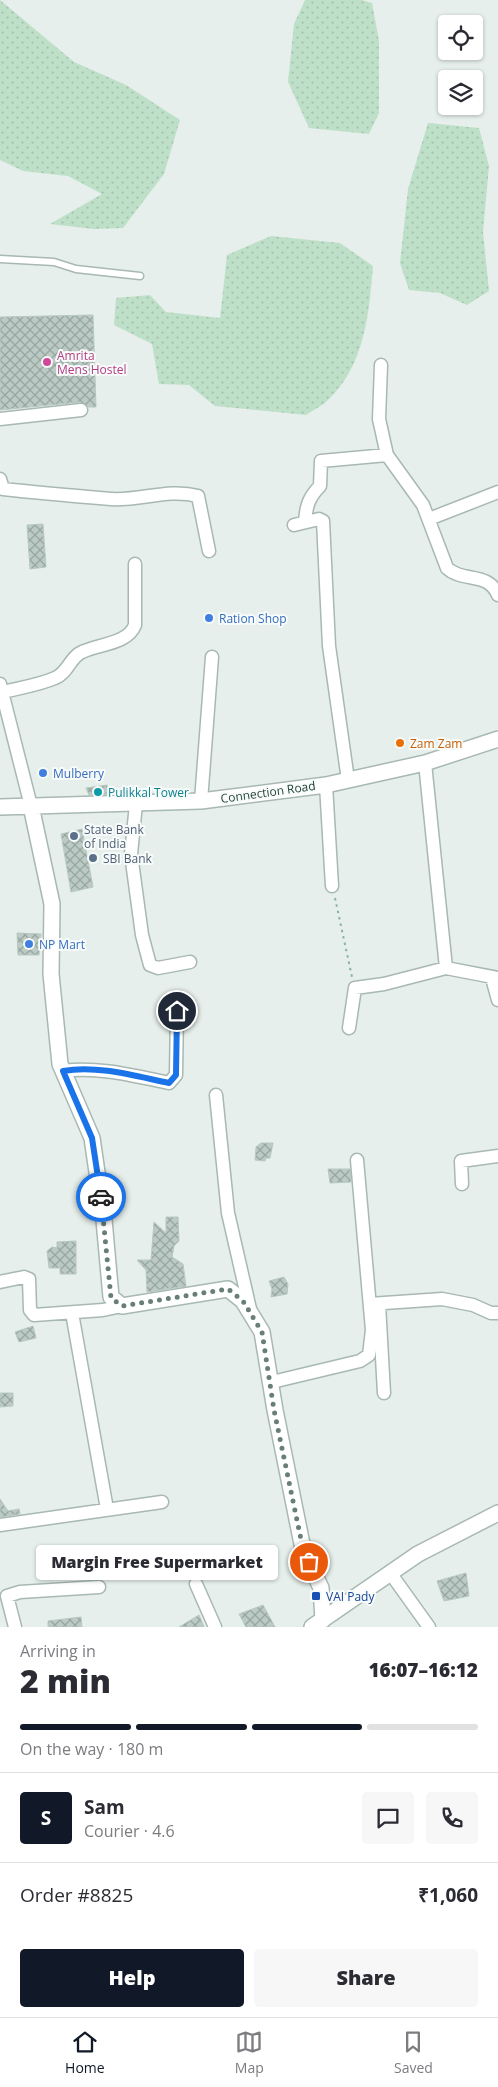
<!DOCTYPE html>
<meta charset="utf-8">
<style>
:root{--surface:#fff;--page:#f7f7f7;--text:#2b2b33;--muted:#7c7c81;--line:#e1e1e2;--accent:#111827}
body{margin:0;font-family:"Open Sans",sans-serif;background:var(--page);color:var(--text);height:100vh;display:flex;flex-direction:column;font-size:19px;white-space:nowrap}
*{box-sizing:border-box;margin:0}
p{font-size:16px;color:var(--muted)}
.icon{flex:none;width:28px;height:28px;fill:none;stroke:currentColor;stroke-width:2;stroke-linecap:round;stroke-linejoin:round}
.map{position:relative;height:1627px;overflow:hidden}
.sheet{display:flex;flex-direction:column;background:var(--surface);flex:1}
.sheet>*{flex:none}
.tools{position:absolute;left:438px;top:15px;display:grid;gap:10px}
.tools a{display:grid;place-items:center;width:45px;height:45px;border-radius:5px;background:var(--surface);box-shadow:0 1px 4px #0004;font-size:25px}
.pin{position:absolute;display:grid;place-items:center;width:42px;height:42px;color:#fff;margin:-21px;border:2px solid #fff;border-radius:50%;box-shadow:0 1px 5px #0007}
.courier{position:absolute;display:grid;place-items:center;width:50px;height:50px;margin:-25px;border:4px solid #1a73e8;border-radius:50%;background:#fff;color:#222;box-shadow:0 1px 6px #0007}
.bubble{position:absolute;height:35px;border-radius:5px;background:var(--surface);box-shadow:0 1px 4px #0004;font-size:16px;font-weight:800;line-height:35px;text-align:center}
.head em{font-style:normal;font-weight:800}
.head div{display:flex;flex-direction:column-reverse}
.head{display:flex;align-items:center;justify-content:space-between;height:85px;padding:0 20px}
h1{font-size:32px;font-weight:800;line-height:38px}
.bar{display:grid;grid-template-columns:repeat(4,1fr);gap:8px 5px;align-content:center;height:60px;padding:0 20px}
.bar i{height:6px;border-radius:4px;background:var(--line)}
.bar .selected{background:var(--accent)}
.bar p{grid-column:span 4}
.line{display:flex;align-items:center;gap:12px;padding:0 20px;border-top:1px solid var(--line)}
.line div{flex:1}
.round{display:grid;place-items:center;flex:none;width:52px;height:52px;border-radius:5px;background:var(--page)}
.primary-button{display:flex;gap:10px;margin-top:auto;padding:10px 20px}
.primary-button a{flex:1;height:58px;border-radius:5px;background:var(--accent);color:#fff;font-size:20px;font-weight:800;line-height:58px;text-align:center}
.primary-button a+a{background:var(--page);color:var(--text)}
.menu{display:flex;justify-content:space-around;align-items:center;height:70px;border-top:1px solid var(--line);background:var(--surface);font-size:14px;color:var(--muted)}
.menu a{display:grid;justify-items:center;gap:2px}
.menu .selected{color:var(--accent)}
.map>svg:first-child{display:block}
</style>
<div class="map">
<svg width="498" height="1627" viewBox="0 0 498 1627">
<defs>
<pattern id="grass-dots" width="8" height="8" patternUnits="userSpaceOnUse" patternTransform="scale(1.25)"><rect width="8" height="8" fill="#bfe0c8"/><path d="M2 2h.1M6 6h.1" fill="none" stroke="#a4c1ad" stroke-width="1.8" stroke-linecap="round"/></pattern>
<pattern id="building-cross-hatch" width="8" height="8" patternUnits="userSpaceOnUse" patternTransform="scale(1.25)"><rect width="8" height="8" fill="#bbcac4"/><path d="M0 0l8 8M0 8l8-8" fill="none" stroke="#98a6a0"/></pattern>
</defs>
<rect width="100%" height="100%" fill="#e6efeb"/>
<path fill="url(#grass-dots)" d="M0 0 74 62 126 85 180 120 164 174 123 228 94 229 50 224 102 194 68 176 23 171 0 160Z
M305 0H362L372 3 379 41V113L369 134 309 128 288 82 294 24Z
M428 123 479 128 489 166 483 232 489 291 467 305 440 293 409 290 400 263 408 189Z
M271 236 340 243 373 266C369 313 365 365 328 400 322 406 313 410 306 415L215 406 189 385 159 384 152 344 114 325 116 298 150 295 166 312 220 318 227 255Z"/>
<path fill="url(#building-cross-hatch)" stroke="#b8c9c2" d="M93 315 96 407H88L80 402 0 410V317Z
M43 524 46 567 30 569 27 525Z
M107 785 109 794 89 795 86 788Z
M82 829 93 887 71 892 61 834Z
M17 933 41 934 39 955H18Z
M261 1143H273L270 1158H266L265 1161 255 1160 256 1147Z
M328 1169H350L351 1182 330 1183Z
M166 1217H178L179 1241 174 1246 172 1257 183 1264 186 1286 147 1292 146 1270 137 1260H151L154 1222 166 1233Z
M76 1241V1274H60V1268H49L47 1251 52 1247 57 1248V1242Z
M284 1277 288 1284 287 1294 271 1297 272 1289 269 1281Z
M33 1326 36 1338 19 1342 15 1332Z
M0 1393H13V1406L0 1407Z
M0 1499 8 1511 19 1509 20 1514 0 1517Z
M466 1573 469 1596 444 1601 437 1581Z
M263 1605 275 1627H246L239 1614Z
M199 1615 204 1627H179Z
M81 1617 82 1627H48V1621Z"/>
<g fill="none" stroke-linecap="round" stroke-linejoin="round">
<g stroke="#a8b8b2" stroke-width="9">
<path id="service" d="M0 259 54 262 76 269 140 276"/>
</g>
<g stroke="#a8b8b2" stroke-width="15">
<path id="minor" d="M381 365 379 419 387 455 423 505 447 568C463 583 488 571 498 595
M0 419 81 410
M0 479 3 489C39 493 75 496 111 499 141 501 168 488 198 496L209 551
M429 519 498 492
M305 522C306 506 309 497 320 486L321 461 387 455
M294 525 319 519 323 521 329 646 348 780
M0 684 31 806
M3 692C19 688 39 685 55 678 68 673 70 657 82 652 99 644 128 644 135 625V564
M425 763 446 968
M326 785 332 886
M201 801 212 657
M136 804 131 854 142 935 150 965 158 968 190 962
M492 978 498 1000
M349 1028 355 988 384 984 446 968 498 978
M63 1071C98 1066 135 1076 169 1083L176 1075 177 1011
M216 1095 228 1213 250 1309
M462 1184 461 1161 498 1156
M0 1282 24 1277 29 1279 30 1310 34 1315 103 1310 122 1306
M370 1304 442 1299 473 1305 491 1313H498
M379 1304 384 1393
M72 1313 107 1509
M272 1382 360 1361 369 1355 372 1330 357 1160
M0 1525 162 1502
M391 1574 429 1627
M196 1584 215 1627
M15 1627 7 1596 20 1592 99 1587"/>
</g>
<g stroke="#a8b8b2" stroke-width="18">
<path id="tertiary" d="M31 806 52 904 51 974 60 1064 92 1138 104 1220 111 1297 122 1306 228 1289 243 1301 262 1332 275 1410 303 1549 321 1588 323 1620
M0 807 201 801 326 785 425 763 498 739
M312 1627 418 1554 498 1513"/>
</g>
<path stroke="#86b3a5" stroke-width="2" stroke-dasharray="2.5 4" stroke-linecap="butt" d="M335 898 352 977"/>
<use href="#service" stroke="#fff" stroke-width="6"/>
<use href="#minor" stroke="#fff" stroke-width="12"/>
<use href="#tertiary" stroke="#fff" stroke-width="15"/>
</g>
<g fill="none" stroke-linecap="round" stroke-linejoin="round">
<path stroke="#687f78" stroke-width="5" stroke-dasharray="0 9" d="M101 1197 111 1298 122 1306 228 1289 243 1301 262 1332 274 1410 303 1549 309 1562"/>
<path stroke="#1a73e8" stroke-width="6" d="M101 1197 92 1138 63 1071C98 1065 135 1076 169 1083L176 1075 177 1011"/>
</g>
<circle fill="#d1479c" stroke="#f7fbf9" stroke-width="2" cx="47" cy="362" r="5"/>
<g fill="#3f7fe0" stroke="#f7fbf9" stroke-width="2">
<circle cx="209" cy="618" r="5"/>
<circle cx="43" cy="773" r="5"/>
<circle cx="29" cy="944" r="5"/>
</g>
<circle fill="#e8710a" stroke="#f7fbf9" stroke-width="2" cx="400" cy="743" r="5"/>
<circle fill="#0f9aa8" stroke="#f7fbf9" stroke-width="2" cx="98" cy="792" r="5"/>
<g fill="#5c6f8a" stroke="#f7fbf9" stroke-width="2">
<circle cx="74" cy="836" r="5"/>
<circle cx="93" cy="858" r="5"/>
</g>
<rect fill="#1a4fb4" stroke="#f7fbf9" stroke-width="2" x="311" y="1591" width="10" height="10" rx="2.5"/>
<g text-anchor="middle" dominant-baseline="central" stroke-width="4" stroke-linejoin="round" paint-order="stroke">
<g font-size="12" fill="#b23c85" stroke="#f7fbf9" text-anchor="start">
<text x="57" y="355">Amrita<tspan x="57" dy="14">Mens Hostel</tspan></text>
</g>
<g font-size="12" fill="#366cbe" stroke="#f7fbf9" text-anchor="start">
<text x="219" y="618">Ration Shop</text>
<text x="53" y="773">Mulberry</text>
<text x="39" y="944">NP Mart</text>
</g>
<g font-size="12" fill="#c56008" stroke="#f7fbf9" text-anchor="start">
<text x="410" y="743">Zam Zam</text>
</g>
<g font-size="12" fill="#0d838f" stroke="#f7fbf9" text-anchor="start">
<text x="108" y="792">Pulikkal Tower</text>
</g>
<g font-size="12" fill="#24423a" stroke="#f7fbf9">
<text transform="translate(268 792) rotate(-8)">Connection Road</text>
</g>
<g font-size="12" fill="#4e5e75" stroke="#f7fbf9" text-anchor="start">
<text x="84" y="829">State Bank<tspan x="84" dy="14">of India</tspan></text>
<text x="103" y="858">SBI Bank</text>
</g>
<g font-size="12" fill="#164399" stroke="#f7fbf9" text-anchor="start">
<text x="326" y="1596">VAI Pady</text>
</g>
</g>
</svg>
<div class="tools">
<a><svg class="icon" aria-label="locate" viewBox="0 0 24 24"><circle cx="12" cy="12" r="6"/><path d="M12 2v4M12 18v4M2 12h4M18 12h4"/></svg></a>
<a><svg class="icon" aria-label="layers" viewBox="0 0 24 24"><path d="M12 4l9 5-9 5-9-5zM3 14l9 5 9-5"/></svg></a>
</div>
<div class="pin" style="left:309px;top:1562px;background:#ea580c"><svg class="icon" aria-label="bag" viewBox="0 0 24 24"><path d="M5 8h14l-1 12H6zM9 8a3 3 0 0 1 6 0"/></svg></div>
<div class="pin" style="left:177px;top:1011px;background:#1f2937"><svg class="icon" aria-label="home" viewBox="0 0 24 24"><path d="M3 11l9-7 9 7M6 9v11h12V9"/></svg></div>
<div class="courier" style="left:101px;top:1197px"><svg class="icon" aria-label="car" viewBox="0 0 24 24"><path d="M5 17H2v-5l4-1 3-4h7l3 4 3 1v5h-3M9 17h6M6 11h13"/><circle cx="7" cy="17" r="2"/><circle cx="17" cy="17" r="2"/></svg></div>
<div class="bubble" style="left:36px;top:1545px;width:242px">Margin Free Supermarket</div>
</div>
<section class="sheet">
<div class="head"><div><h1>2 min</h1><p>Arriving in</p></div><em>16:07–16:12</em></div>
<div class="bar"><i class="selected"></i><i class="selected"></i><i class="selected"></i><i></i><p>On the way · 180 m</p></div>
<div class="line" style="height:90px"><b class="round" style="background:var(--accent);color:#fff">S</b><div><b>Sam</b><p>Courier · 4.6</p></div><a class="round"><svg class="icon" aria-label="chat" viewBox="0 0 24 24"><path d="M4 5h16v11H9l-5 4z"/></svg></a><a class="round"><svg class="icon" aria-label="phone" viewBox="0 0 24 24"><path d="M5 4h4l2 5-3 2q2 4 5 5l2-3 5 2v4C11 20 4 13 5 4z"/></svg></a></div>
<div class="line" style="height:65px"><div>Order #8825</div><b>₹1,060</b></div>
<div class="primary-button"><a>Help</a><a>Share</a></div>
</section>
<nav class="menu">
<a class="selected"><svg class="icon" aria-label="home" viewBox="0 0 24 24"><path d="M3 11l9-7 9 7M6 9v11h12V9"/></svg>Home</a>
<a><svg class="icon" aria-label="map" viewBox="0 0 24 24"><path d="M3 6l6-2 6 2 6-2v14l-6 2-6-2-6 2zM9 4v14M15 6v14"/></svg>Map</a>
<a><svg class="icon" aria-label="saved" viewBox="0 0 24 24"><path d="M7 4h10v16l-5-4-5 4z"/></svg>Saved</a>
</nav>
